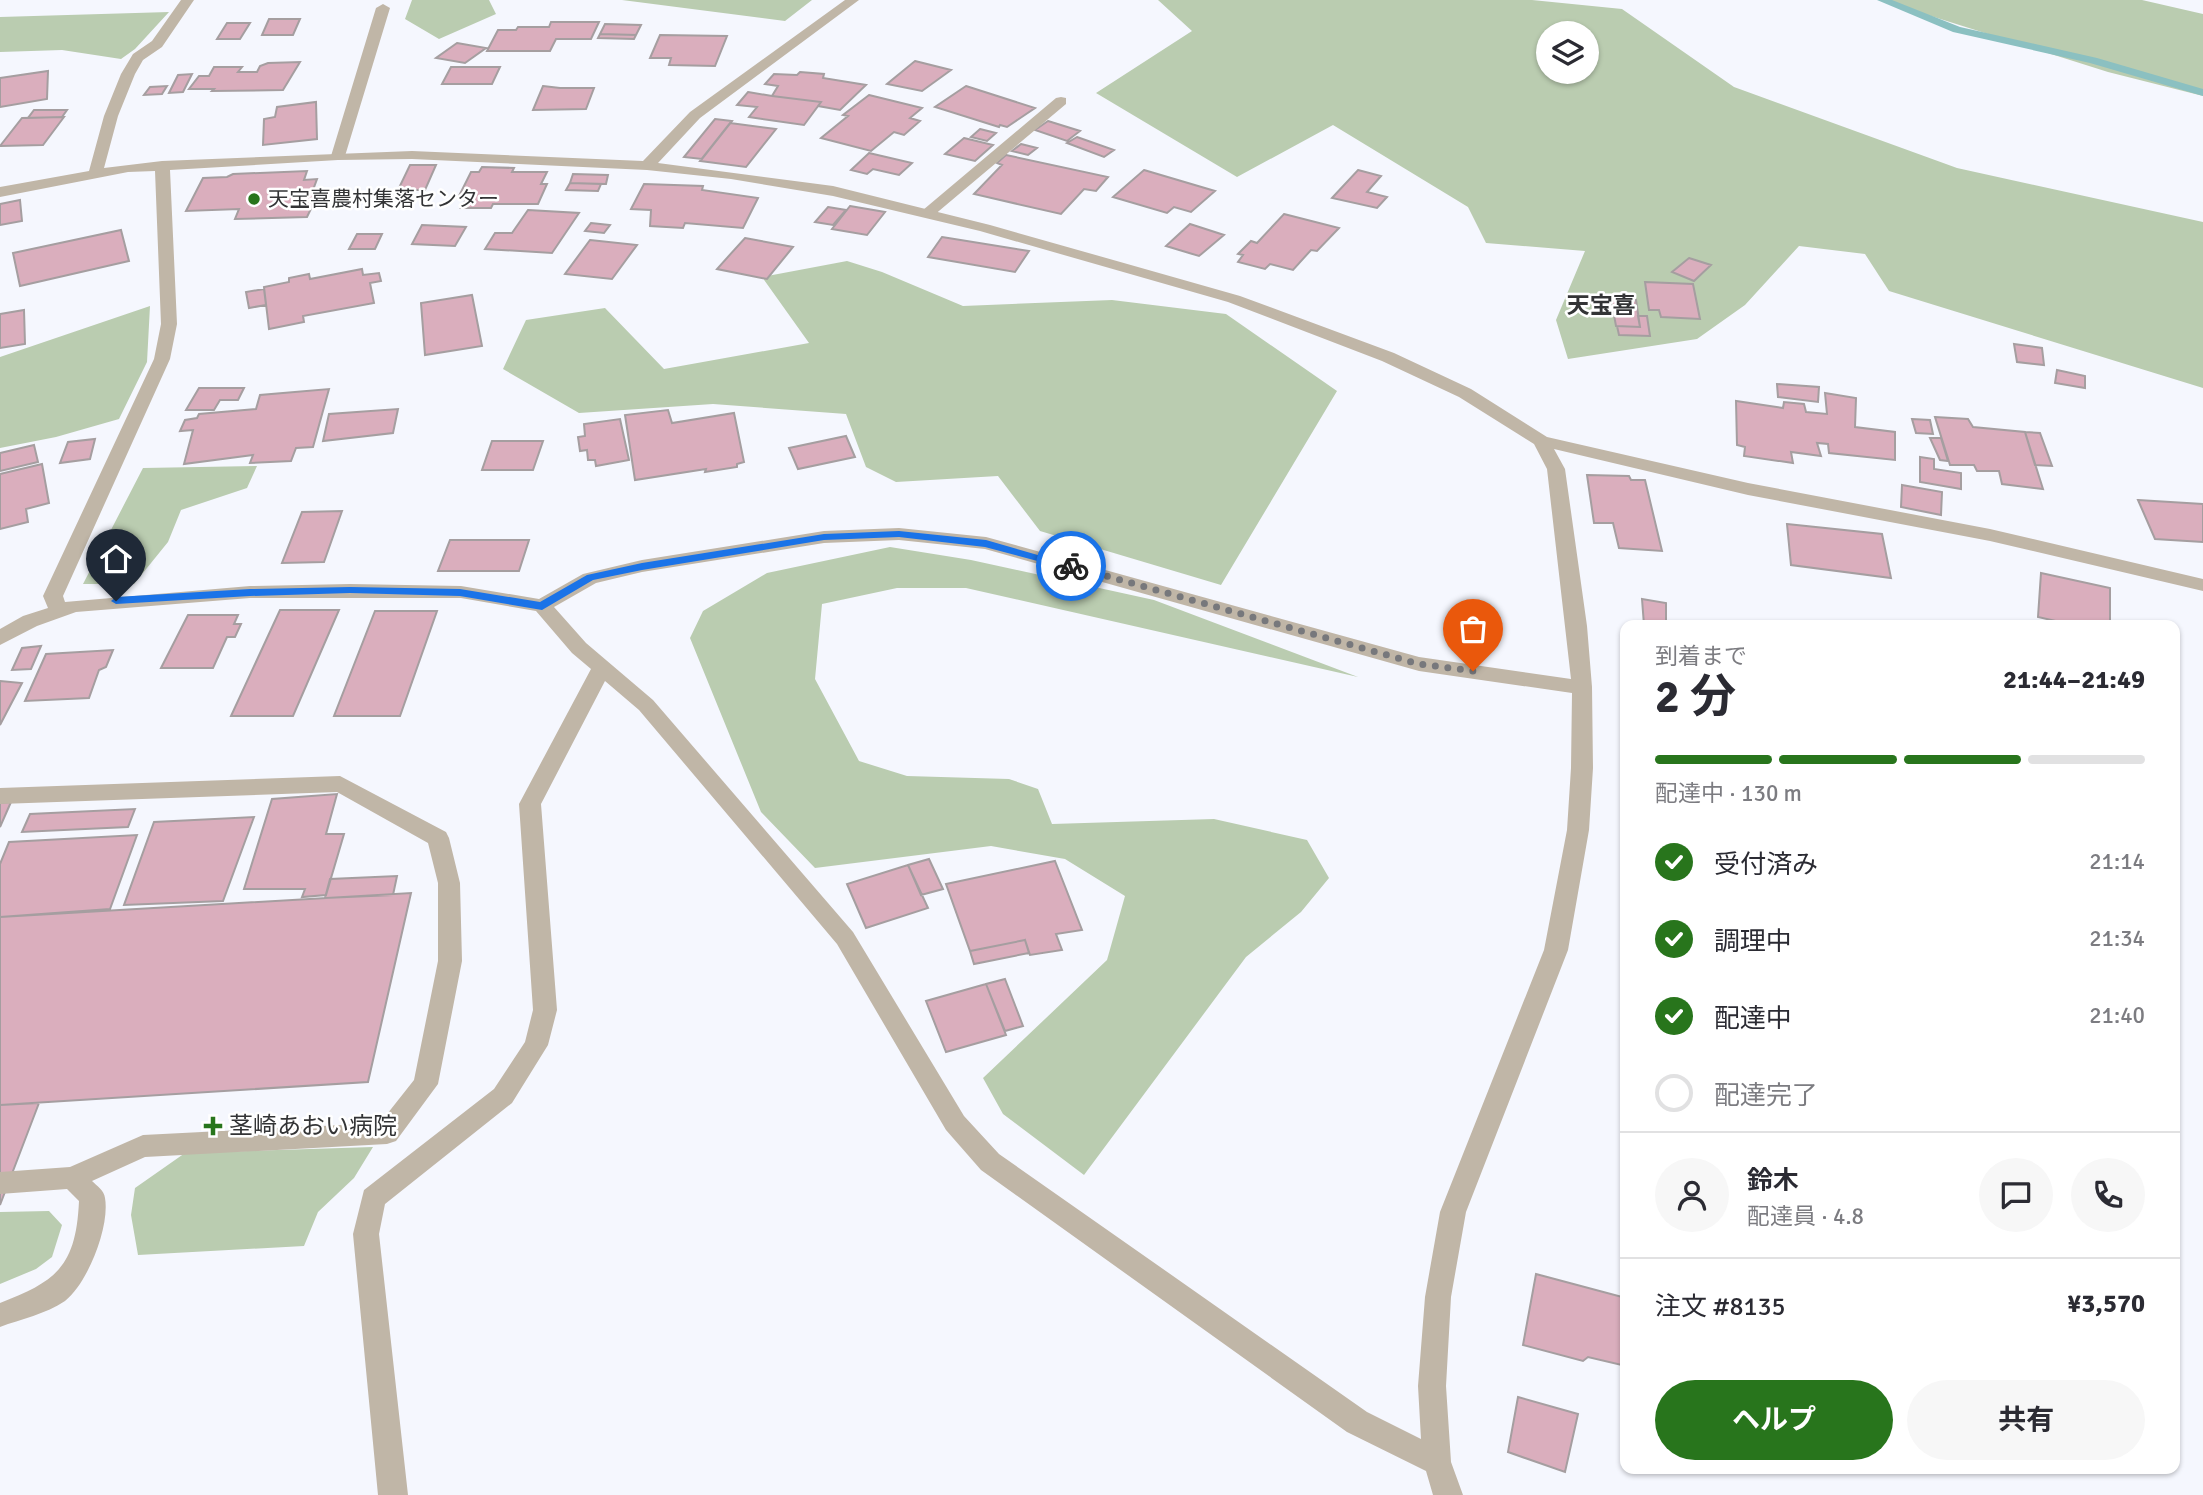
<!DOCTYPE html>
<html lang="ja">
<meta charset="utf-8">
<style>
:root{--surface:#fff;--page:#f7f7f7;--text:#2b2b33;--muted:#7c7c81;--line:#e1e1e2;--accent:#28751c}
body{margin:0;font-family:Signika,"Noto Sans JP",sans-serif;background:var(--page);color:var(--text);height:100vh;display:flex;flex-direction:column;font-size:26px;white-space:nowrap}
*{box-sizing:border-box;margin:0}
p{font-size:23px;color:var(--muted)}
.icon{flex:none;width:38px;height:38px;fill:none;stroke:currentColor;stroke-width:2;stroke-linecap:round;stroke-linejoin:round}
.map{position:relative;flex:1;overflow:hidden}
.side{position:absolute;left:1620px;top:620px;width:560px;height:854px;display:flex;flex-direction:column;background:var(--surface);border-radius:14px;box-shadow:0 2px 5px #0004}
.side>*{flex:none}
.tools{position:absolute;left:1536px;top:21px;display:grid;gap:14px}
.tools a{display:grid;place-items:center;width:63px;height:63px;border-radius:50%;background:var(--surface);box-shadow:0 2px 5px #0004;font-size:35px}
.pin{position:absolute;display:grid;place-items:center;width:60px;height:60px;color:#fff;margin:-72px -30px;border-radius:50% 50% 50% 0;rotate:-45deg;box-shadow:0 0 7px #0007}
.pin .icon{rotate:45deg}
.courier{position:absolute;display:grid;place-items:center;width:70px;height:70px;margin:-35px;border:5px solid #1a73e8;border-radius:50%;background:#fff;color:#222;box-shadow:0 2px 9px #0007}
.head em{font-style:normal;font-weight:700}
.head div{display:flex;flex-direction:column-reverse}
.head{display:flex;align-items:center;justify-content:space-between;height:119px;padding:0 35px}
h1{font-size:46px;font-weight:700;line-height:52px}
.bar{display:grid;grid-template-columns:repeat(4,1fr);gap:10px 7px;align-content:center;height:84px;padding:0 35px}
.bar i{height:9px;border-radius:5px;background:var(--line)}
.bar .active{background:var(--accent)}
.bar p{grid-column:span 4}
.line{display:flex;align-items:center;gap:18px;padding:0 35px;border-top:2px solid var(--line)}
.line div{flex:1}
.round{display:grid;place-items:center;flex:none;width:74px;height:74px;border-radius:37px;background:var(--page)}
ol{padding:0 35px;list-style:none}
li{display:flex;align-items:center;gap:21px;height:77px}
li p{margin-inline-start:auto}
li .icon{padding:7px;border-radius:50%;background:var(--accent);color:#fff;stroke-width:4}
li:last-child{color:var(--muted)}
li i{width:38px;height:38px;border:4px solid var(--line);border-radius:50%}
.action{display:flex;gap:14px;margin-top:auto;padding:14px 35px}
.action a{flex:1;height:80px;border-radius:42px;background:var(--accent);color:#fff;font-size:28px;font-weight:700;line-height:80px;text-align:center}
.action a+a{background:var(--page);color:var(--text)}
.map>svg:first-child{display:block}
</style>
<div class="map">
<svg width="2203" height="1495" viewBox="0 0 2203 1495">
<rect width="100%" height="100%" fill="#f5f7fe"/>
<path fill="#baccb0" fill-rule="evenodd" d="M412 0H489L496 14 439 39 405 19Z
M622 0H812L785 21Z
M1158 0H1532L1622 9 1734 87 1957 168 2203 222V388L1889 291 1865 254 1799 246 1745 305 1697 339 1568 359 1556 320 1585 251 1486 243 1468 207 1333 125 1237 177 1096 93 1192 31ZM1549 33H1587V72H1549Z
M1888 0H2142L2203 14V96L2108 72 1896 5Z
M169 12 135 49 121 59 62 50 0 52V17Z
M847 261 882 272 963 306 1112 300 1226 314 1337 391 1221 585 1040 531 998 476 896 482 866 467 846 414 713 404 579 413 503 369 526 320 605 308 664 369 809 343 762 277Z
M150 306 147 362 119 419 56 437 0 448V357Z
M257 466 247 488 181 510 168 542 134 584H83L143 468Z
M890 547 971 560 1154 600 1358 677 966 588H897L822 604 815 679 859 761 907 776 1009 779 1038 789 1052 824 1214 819 1307 840 1329 878 1301 912 1246 957 1084 1175 1003 1114 983 1078 1107 960 1125 896 1065 859 991 846 815 868 761 812 690 638 703 611 767 573Z
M373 1147 354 1178 318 1212 304 1246 138 1255 131 1215 135 1188 185 1153Z
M49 1211 62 1225 52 1257 36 1269 0 1284V1212Z"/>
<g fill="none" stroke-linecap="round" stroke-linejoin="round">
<path fill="#8bc0c1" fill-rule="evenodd" d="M1877 0H1892L1960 27 2097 58 2203 89V96L2090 63 1953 32Z"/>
</g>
<path fill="#daaebd" stroke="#a59ea0" stroke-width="2" d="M269 19H300L293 35H262Z
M551 22H599L591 39H556L550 51H487L498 30H516L518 27H549Z
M227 23H250L240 39H217Z
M605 24 641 25 636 35 600 34Z
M600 34 636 35 634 39 598 38Z
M660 35 727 36 715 66 669 65 671 58H650Z
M457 43 486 48 465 63 436 58Z
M915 61 951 70 922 91 887 84Z
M300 62 283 90 212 91 214 89H189L199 76H209L214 67H242L238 72H257L260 66 268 63Z
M451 67H500L492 84H442Z
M48 71 47 99 0 107V78Z
M800 72 824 74 823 78 866 85 840 110 818 106 821 102 772 96 778 86 765 84 774 74 797 75Z
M192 74 183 92 169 93 178 75Z
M167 86 162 94 144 95 150 87Z
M543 86 560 88H594L586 109 533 110Z
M966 86 1035 108 1007 127 1000 125 999 127 935 107Z
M748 92 772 96 821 102 804 125 749 117 757 107 737 105Z
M869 95 922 108 910 118 920 121 904 135 894 132 871 151 821 138 848 116 843 115Z
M316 102 317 139 263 145 264 119 275 117 277 107Z
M34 110H67L62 117 28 118Z
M64 117 43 145 0 146 22 118Z
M715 119 732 121 702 159 684 157Z
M1048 121 1080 131 1067 141 1035 130Z
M730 123 776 129 746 167 700 161Z
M980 129 996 133 987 141 971 137Z
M1077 137 1114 150 1104 157 1067 143Z
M964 138 993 145 975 161 945 154Z
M1021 144 1037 148 1028 155 1012 151Z
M869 153 912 163 899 175 873 169 867 174 851 170Z
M1006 155 1108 177 1096 191 1084 189 1061 214 974 194 1002 165 997 163Z
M410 165H436L425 190H398Z
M482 167 514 168 512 172H547L541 184H547L538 204H493L491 208H461L467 198H458L471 172H479Z
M1144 170 1215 191 1191 212 1174 207 1167 213 1113 197Z
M1358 170 1381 176 1367 192 1387 197 1377 208 1332 198Z
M307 171 304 180 317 179 313 190H320L307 217 235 219 239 209 186 211 203 178 227 177 233 174Z
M573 174 608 175 606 184 570 183Z
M570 183 601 184 598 191 566 190Z
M644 184 703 186 702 190 758 198 743 228 685 223 683 228 650 226 651 210 631 209Z
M20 200 22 221 0 225V204Z
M850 206 885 212 867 235 832 229Z
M828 207 846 210 833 225 815 222Z
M528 210 579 213 552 253 485 249 495 233H512Z
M1284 214 1339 228 1317 251 1311 250 1293 270 1270 264 1265 269 1238 262 1243 255 1238 254 1251 241 1257 243Z
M591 223 610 225 604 233 585 231Z
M1190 224 1224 235 1199 256 1166 246Z
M422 225 466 227 455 246 412 244Z
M121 230 129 261 20 286 13 253Z
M357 234H382L375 249H349Z
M942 237 1029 251 1015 272 928 257Z
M745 238 793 247 767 279 717 269Z
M590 240 637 245 612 279 565 274Z
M1689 258 1711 265 1694 281 1672 272Z
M362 269 363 275 379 273 381 281 370 283 374 303 303 316 304 322 269 329 264 287 289 282V278L309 274 310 279Z
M1645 282 1693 284 1700 319 1661 317 1659 310H1649Z
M264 289 266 305 249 308 246 292Z
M472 295 482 346 425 355 421 303Z
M1611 299 1636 300 1640 327 1616 326Z
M24 310 25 344 0 348V314Z
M1638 316H1647L1650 336 1619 335 1617 326 1640 327Z
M2014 344 2042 348 2044 365 2017 362Z
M2057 370 2085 376V388L2055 383Z
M1777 384 1819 387 1818 402 1778 397Z
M199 388H244L238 400H220L214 410H186Z
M329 389 313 447 296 448 291 461 250 463 253 455 184 464 193 430 180 431 185 420 197 418 199 414 256 409 260 395Z
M1825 393 1856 398 1855 427 1895 432V460L1829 453 1828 444 1817 443 1821 456 1791 452 1793 463 1744 456 1745 447 1737 445 1736 401 1783 408 1784 402 1804 404 1806 412 1827 414Z
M398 409 393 433 323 441 329 414Z
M668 410 672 423 734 413 744 462 737 464V467L705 472 706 469 635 480 625 415Z
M1935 417 1968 419 1973 427 2025 432 2043 489 2002 484 1999 471H1977L1974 465H1950Z
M620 419 629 460 596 466 595 460H588L587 450 580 451 578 437 585 436 584 424Z
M1912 419 1930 420 1933 434 1916 433Z
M2025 432 2040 433 2052 466 2035 465Z
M846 436 855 457 798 469 789 448Z
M1930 438H1941L1948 461 1940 460Z
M95 439 90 459 60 463 68 442Z
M492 441H543L533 470H482Z
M34 445 38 462 0 471V453Z
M1920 457 1934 459V469L1961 473V489L1920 482Z
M42 464 49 503 26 509 28 522 0 529V474Z
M1587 475 1629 476 1631 480H1645L1662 551 1619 548 1613 523H1594Z
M1902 485 1942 492 1941 515 1901 507Z
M2138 500 2203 504V542L2155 539Z
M342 511 324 562 282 563 302 512Z
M1787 524 1882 534 1891 578 1791 565Z
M450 540H529L519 571H438Z
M2041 573 2110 588V625H2073L2038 617Z
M1642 599 1666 603V625H1644Z
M280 610H339L293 716H231Z
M375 611H437L400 716H334Z
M188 615H238L234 624H241L235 637H227L213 668H161Z
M41 646 31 669 12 670 22 648Z
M113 650 106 667 99 670 89 698 25 701 46 654Z
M0 681 22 683 0 725Z
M337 794 326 834H344L326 895 302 897 305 889H244L272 799Z
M11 802 0 827V803Z
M135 809 128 827 22 832 30 814Z
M254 817 223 901 124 905 154 822Z
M137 835 110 909 0 917V864L9 842Z
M929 859 943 889 921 895 908 865Z
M1055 861 1082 930 1056 934 1062 950 1030 955 1025 940 970 951 946 884Z
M908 865 928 908 866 928 847 884Z
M397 876 393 895 325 898 330 879Z
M411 893 368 1082 0 1105V917Z
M1025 940 1029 953 974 964 970 951Z
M1005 979 1023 1026 1005 1031 986 984Z
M986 984 1006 1035 946 1052 926 1001Z
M39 1103 0 1205V1105Z
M1536 1274 1626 1298V1366L1588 1357 1583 1361 1523 1345Z
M1518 1397 1578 1414 1565 1472 1508 1452Z"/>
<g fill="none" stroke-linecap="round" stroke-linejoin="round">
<path fill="#c0b6a7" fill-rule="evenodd" d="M383 4 390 8 345 156 338 160 333 159 331 156 376 8Z
M1061 97 1066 98V104L933 216H923L920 213 923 210 1056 98Z
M340 776 446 832 449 838 460 883 462 961 438 1084 396 1141 387 1144 145 1157 92 1181C97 1186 104 1190 105 1198 110 1226 88 1283 65 1301 46 1314 21 1319 0 1327V1303C57 1281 76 1266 79 1201L67 1189 0 1194V1172L70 1167 143 1135 380 1123 414 1080 438 961V883L428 843 337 792 0 804V788Z"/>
<path fill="#c0b6a7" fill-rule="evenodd" d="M181 0H194L162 47 143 60 135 74 118 116 104 168 162 161 412 151 643 161 690 112 845 0H859L700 118 658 163 833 186 990 225 1240 296 1394 353 1471 389 1547 437 1748 483 1990 529 2203 579V591L1990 541 1748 495 1554 449 1565 469 1587 626 1592 687 1593 768 1589 830 1568 950 1466 1212 1451 1297 1446 1386 1451 1462 1463 1495H1433L1426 1471 1347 1432 981 1170 946 1130 837 944 639 710 605 681 541 804 557 1010 548 1045 512 1103 385 1204 379 1234 408 1495H378L353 1234 364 1190 494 1089 525 1042 533 1010 519 804 591 669 572 653 536 611 461 598H250L76 612 37 626 0 645V629L23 616 48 608 43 596 154 359 161 324 155 171 128 172 0 197V187L89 171 104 116 121 74 133 54 152 41ZM412 159 647 170 731 179 833 196 980 231 1228 302 1382 361 1459 397 1534 444 1547 469 1571 679 1419 657 986 537 899 528 824 531 642 560 583 574 539 599 461 586 350 584 250 586 65 602 63 596 170 359 177 324 170 170 338 160ZM899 540 985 549 1419 671 1572 693 1571 768 1567 830 1544 950 1440 1212 1425 1297 1418 1386 1421 1439 1367 1412 999 1154 964 1116 853 932 653 700 586 643 554 607 596 583 642 572 824 543Z"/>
</g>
<path fill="#1a73e8" d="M899 531 986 540 1076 566 1071 570 985 547 899 537 824 540 642 570 593 580 542 610 460 596 350 593 250 596 116 604 111 601 116 597 250 589 350 587 460 589 540 602 587 575 642 563 824 534Z"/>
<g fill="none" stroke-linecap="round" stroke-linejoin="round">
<path stroke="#77787c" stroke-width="7" stroke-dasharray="0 12.6" d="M1071 566 1419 664 1473 671"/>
</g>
<g fill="#28751c" stroke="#fff" stroke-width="2.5">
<circle cx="254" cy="199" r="7"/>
<path d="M209.5 1115.5h7v7h7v7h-7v7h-7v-7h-7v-7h7z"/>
</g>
<g text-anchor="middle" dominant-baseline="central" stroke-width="5" stroke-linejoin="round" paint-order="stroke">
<g font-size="21" fill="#333436" stroke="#fff" text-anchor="start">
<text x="268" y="199">天宝喜農村集落センター</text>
</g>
<g font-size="23" font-weight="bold" fill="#333436" stroke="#fff">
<text x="1601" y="305">天宝喜</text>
</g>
<g font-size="24" fill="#333436" stroke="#fff" text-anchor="start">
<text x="229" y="1126">茎崎あおい病院</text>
</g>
</g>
</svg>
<div class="tools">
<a><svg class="icon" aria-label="layers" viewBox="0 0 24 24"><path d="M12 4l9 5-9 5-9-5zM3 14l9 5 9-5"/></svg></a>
</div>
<div class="pin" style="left:1473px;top:671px;background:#ea580c"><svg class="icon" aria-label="bag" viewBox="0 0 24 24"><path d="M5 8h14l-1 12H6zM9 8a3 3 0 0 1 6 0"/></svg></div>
<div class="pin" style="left:116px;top:601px;background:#1f2937"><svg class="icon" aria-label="home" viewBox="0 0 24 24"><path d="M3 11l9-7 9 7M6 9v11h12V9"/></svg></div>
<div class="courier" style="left:1071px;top:566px"><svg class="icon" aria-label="bike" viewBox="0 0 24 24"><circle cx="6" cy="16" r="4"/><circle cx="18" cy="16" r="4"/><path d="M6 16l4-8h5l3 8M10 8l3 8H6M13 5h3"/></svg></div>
<section class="side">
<div class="head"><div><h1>2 分</h1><p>到着まで</p></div><em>21:44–21:49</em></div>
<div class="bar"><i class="active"></i><i class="active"></i><i class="active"></i><i></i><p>配達中 · 130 m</p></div>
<ol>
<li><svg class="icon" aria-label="check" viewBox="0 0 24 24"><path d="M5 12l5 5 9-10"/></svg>受付済み<p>21:14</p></li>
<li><svg class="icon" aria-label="check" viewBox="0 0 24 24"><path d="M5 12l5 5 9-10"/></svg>調理中<p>21:34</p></li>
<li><svg class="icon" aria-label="check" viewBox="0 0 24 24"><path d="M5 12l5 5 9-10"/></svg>配達中<p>21:40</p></li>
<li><i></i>配達完了</li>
</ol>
<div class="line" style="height:126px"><a class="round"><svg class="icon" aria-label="person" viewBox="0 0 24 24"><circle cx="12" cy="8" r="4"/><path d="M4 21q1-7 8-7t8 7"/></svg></a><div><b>鈴木</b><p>配達員 · 4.8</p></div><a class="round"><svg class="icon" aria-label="chat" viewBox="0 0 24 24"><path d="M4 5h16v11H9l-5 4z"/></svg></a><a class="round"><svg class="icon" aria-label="phone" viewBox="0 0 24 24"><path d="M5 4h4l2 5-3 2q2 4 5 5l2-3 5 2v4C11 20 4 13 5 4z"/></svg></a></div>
<div class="line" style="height:91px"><div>注文 #8135</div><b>¥3,570</b></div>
<div class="action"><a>ヘルプ</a><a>共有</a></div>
</section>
</div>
